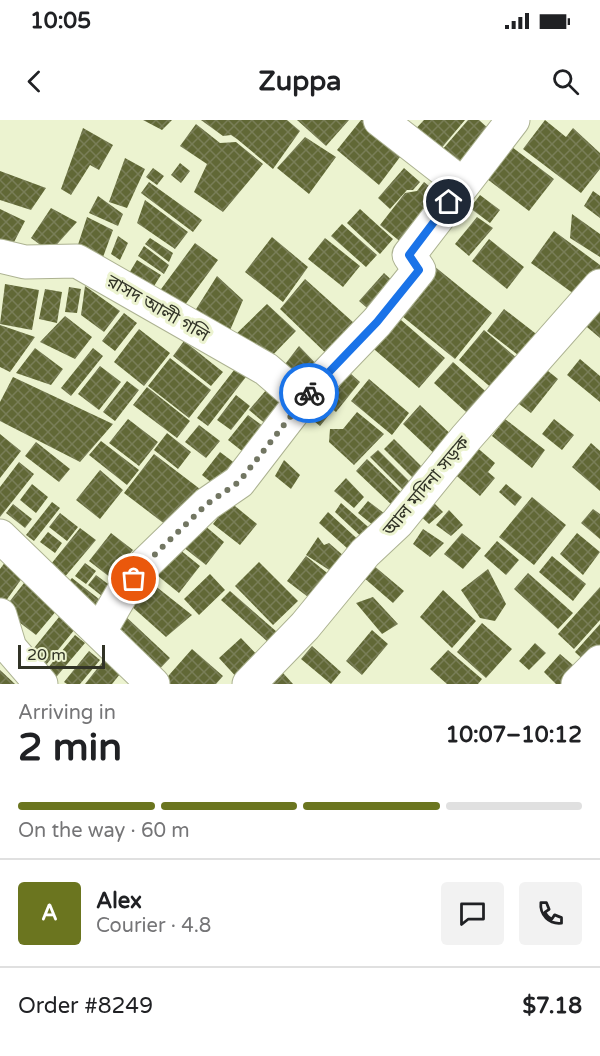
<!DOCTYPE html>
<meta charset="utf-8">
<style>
:root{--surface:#fff;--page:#f2f2f2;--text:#202124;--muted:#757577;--line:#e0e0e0;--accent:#6b751f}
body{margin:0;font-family:"Varela Round","Noto Sans Bengali",sans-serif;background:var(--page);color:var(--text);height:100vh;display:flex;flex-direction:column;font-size:22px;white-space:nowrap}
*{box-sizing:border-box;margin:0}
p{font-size:20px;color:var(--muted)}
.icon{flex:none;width:33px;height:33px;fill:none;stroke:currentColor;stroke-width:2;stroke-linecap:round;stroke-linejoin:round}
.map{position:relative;height:564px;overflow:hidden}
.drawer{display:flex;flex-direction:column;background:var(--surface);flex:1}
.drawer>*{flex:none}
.scale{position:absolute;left:18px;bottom:15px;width:87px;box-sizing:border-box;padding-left:6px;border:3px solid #313326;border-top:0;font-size:16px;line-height:21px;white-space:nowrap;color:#313326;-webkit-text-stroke:4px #ecf3d0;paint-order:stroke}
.pin{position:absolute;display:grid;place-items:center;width:51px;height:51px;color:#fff;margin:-26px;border:3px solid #fff;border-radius:50%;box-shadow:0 2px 6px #0007}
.courier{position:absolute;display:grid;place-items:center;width:60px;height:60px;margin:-30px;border:4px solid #1a73e8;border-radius:50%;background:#fff;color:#222;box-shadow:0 2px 8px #0007}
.overview em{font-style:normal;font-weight:800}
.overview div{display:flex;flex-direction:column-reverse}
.overview{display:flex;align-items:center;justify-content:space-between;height:102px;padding:0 18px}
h1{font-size:39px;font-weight:800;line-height:45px}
.bar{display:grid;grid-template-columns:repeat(4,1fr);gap:9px 6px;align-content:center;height:72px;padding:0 18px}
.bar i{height:8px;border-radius:4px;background:var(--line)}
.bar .active{background:var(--accent)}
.bar p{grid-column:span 4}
.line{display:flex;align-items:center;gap:15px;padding:0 18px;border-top:2px solid var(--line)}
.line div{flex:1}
.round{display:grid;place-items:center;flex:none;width:63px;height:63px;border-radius:6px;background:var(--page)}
.status{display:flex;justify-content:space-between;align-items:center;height:42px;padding:0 30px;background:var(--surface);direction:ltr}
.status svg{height:16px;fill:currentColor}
header{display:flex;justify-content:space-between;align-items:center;height:78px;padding:0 18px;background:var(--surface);font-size:27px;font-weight:800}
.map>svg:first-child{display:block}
</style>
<div class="status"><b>10:05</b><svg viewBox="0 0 49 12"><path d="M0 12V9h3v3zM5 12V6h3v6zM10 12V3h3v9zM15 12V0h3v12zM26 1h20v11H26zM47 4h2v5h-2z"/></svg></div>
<header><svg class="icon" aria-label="back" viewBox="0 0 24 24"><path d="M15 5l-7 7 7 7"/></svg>Zuppa<svg class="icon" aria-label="search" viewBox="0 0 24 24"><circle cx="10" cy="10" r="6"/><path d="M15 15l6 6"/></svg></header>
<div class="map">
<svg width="600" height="564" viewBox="0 0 600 564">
<defs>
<pattern id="building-cross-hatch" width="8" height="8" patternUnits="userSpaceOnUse" patternTransform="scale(1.5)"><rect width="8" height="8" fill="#616836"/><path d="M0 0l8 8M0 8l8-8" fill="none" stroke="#797e58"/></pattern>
</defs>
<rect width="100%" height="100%" fill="#ecf3d0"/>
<path fill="url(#building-cross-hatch)" d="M143 0H172L162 10Z
M201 0H287L300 11 273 49 237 19 231 15 223 16Z
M297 0H349L326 26Z
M361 0H371L406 29 379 65 337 30Z
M424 0H465L434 37 409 16Z
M468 0H479L498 17 463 60 435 38Z
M545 0 566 17 573 8 600 33V49L581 73 523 29Z
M196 4 220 23 236 22 263 44 223 92 194 72 207 44 180 26Z
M83 8 113 25 99 50 90 45 71 75 61 69Z
M305 17 336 37 309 74 277 48Z
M500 18 554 59 529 91 474 49Z
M125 38 145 49 127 88 109 82Z
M180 43 190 51 181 63 171 55Z
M153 48 164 56 157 65 146 57Z
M404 48 420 62 413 70H407L390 89 378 78Z
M0 51 46 68 31 90 0 80Z
M149 62 202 100 193 112 141 73Z
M424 62 446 80 408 128 380 105 405 73 417 71Z
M593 71 600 76V98L584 86Z
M480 75 500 90 490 103 470 88Z
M98 76 123 94 118 106 89 93Z
M145 80 188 112 175 129 137 103Z
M51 88 77 102 50 132 31 118Z
M0 89 25 101 12 126 0 125Z
M360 89 393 119 380 134 347 103Z
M572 94 600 114V137L570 118Z
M87 97 113 110 99 148 75 134Z
M477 97 493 108 469 136 455 124Z
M342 104 377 135 366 147 331 116Z
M554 111 600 145V153L581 179 531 143Z
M118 116 128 123 120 140 111 134Z
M272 117 308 147 283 182 245 152Z
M150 118 173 133 169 142 145 124Z
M325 118 360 146 343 167 308 139Z
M489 119 524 147 507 169 472 141Z
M195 123 218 140 179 193 156 176Z
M144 126 169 145 164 154 138 136Z
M137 140 161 155 149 174 125 160Z
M434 146 492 193 455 239 397 192Z
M384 153 399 167 374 194 359 181Z
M217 156 243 180 228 215 191 197Z
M305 159 364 212 334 241 280 189Z
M5 164 39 170 32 210 0 204Z
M85 166 120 191 104 212 81 195Z
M69 167 81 169 77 193 65 192Z
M45 169 62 172 57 203 39 199Z
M600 180V218L581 202Z
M267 184 296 211 265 243 233 217Z
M504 189 544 220 527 242 487 211Z
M124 193 137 203 115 231 102 221Z
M394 194 445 238 419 268 368 224Z
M65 196 92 217 75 239 40 222Z
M0 205 35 217 10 252 0 247Z
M139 209 170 233 144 266 114 242Z
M484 210 526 246 501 276 459 240Z
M184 221 223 252 211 266 173 236Z
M299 226 323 251 300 272 279 252Z
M35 228 63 249 51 265 16 253Z
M93 228 103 236 71 276 61 268Z
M170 238 211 270 189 298 148 266Z
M580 239 600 256V282L567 255Z
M453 242 494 279 475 300 434 263Z
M538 243 558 259 531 293 511 278Z
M238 245 249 253 208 306 197 298Z
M100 246 121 262 99 290 78 274Z
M350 253 360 262 336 292 326 284Z
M13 257 113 304 80 342 0 301V282Z
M369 259 409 293 392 315 351 281Z
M127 261 139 270 115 301 103 292Z
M273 262 297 282 273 310 249 290Z
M147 267 190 301 177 318 133 285Z
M236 275 250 286 231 310 217 300Z
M420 285 458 321 441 340 403 304Z
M320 287 329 295 320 306 310 298Z
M357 292 384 314 354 345 329 322 330 309H343Z
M248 295 267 309 247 335 228 320Z
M128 299 158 322 139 346 109 323Z
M505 299 545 330 532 348 492 316Z
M554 299 574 315 562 330 542 314Z
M199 305 220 321 206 338 185 322Z
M167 313 191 332 178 349 154 330Z
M0 314 21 331 0 358Z
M394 319 427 352 417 362 384 329Z
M101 321 139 350 127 365 89 335Z
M36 322 70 349 59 362 25 336Z
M591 323 600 331V371L572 347Z
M474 325 495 343 488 352 495 358 480 376 451 351Z
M378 330 412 364 404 371 370 337Z
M220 332 240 347 222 371 202 355Z
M154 334 200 369 170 408 124 373Z
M367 339 406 377 395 388 356 351Z
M284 340 300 355 291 369 275 356Z
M19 342 34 354 0 397V367Z
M100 350 123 370 100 399 76 380Z
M346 358 364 377 354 388 334 371Z
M32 364 48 377 36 393 20 380Z
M506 364 522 377 515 386 499 372Z
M532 377 566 405 534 445 499 417Z
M429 378 443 392 429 404 416 392Z
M368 381 389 397 379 410 358 393Z
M52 382 60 388 34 421 26 415Z
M230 382 257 404 240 425 213 404Z
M341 383 375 413 366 421 335 392Z
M13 384 32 399 25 408 6 393Z
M593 389 600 394V419L581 403Z
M449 390 463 405 451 416 436 405Z
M328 392 365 426 357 437 319 403Z
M60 393 78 407 67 421 49 407Z
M197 399 224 422 206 445 178 423Z
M80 408 96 420 63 459 47 449Z
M423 409 444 423 430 437 413 424Z
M48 412 62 423 55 433 40 422Z
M111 413 133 430 111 458 89 441Z
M462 413 481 428 463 449 444 434Z
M577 413 600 432 583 455 560 434Z
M318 417 324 425 329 423 353 444 340 457 306 435Z
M497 421 519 440 506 455 484 436Z
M174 425 200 446 179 473 152 451Z
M306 436 331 456 312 480 287 461Z
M552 436 586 464 573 481 539 452Z
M6 441 25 454 3 485 0 482V449Z
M259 442 298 481 273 505 235 466Z
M85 443 96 451 86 464 75 456Z
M373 445 404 471 393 483 363 457Z
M488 449 506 484 495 501 480 498 461 470Z
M528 453 573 493 558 509 514 469Z
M210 454 225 470 199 495 184 479Z
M96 455 120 473 112 484 88 465Z
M72 458 99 479 93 488 65 466Z
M149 461 192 495 166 517 130 485Z
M24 463 57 490 36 515 3 490Z
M600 467V500L574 529 558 514Z
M443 470 476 501 452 528 420 497Z
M230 471 277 512 268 522 221 480Z
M373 477 398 504 382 514 356 483Z
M123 494 170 538 154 555 107 511Z
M59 497 75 509 46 545 30 533Z
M482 503 512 529 486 558 457 532Z
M600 504V537L591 547 575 532Z
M372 510 388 524 362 555 346 541Z
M75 515 85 523 52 562 42 555Z
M241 518 262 540 240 561 219 538Z
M535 523 546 533 529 550 519 541Z
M312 526 341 552 331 564 301 539Z
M192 529 223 556 216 564H163L162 563Z
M448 530 482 559 478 564H447L430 549Z
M89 531 100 540 80 564H67L64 562Z
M560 534 580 551 568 564H556L544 552Z
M104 540 120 554 112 564H85Z
M0 550 15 564H0Z
M283 553 293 564H271Z"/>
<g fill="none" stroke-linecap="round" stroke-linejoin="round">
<g stroke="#acb291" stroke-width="35">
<path id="minor" d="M380 0 462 64
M0 136 25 142 77 141 266 249 302 280 377 202 419 150 409 135 513 0
M0 416 153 564
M0 495 10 528 41 564
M100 511 121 475 146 443 207 384 239 362 302 280
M249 564 305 506 365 433 397 403 466 318 600 166
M578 564 600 542"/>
</g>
<use href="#minor" stroke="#fff" stroke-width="33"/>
</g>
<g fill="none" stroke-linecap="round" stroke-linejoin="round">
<path stroke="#727662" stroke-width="6" stroke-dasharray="0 10.8" d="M134 459 146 443 207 384 239 362 309 273"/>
<path stroke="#1a73e8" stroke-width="8" d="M309 273 377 202 419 150 409 135 449 82"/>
</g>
<g text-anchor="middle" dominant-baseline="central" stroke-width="6" stroke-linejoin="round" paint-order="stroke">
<g font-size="18" fill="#313326" stroke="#ecf3d0">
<text transform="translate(158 188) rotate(30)">রাসদ আলী গলি</text>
<text transform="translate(426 366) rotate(-50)">আল মদিনা সড়ক</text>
</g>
</g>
</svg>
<div class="scale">20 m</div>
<div class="pin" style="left:134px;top:459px;background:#ea580c"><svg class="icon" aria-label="bag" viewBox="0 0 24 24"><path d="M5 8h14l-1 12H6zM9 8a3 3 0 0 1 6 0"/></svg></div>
<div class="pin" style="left:449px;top:82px;background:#1f2937"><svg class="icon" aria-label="home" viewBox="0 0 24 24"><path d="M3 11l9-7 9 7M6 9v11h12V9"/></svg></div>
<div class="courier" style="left:309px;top:273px"><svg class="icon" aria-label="bike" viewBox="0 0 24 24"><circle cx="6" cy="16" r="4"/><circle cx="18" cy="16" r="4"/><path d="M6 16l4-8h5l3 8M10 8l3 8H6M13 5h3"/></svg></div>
</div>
<section class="drawer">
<div class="overview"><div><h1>2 min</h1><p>Arriving in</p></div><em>10:07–10:12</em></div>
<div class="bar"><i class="active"></i><i class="active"></i><i class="active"></i><i></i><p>On the way · 60 m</p></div>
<div class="line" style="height:108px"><b class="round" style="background:var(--accent);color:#fff">A</b><div><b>Alex</b><p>Courier · 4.8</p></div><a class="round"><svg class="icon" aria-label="chat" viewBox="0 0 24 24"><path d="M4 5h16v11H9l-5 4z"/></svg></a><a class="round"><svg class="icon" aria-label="phone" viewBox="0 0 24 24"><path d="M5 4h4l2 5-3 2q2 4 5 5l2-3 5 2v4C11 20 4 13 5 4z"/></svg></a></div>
<div class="line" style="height:78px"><div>Order #8249</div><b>$7.18</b></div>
</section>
